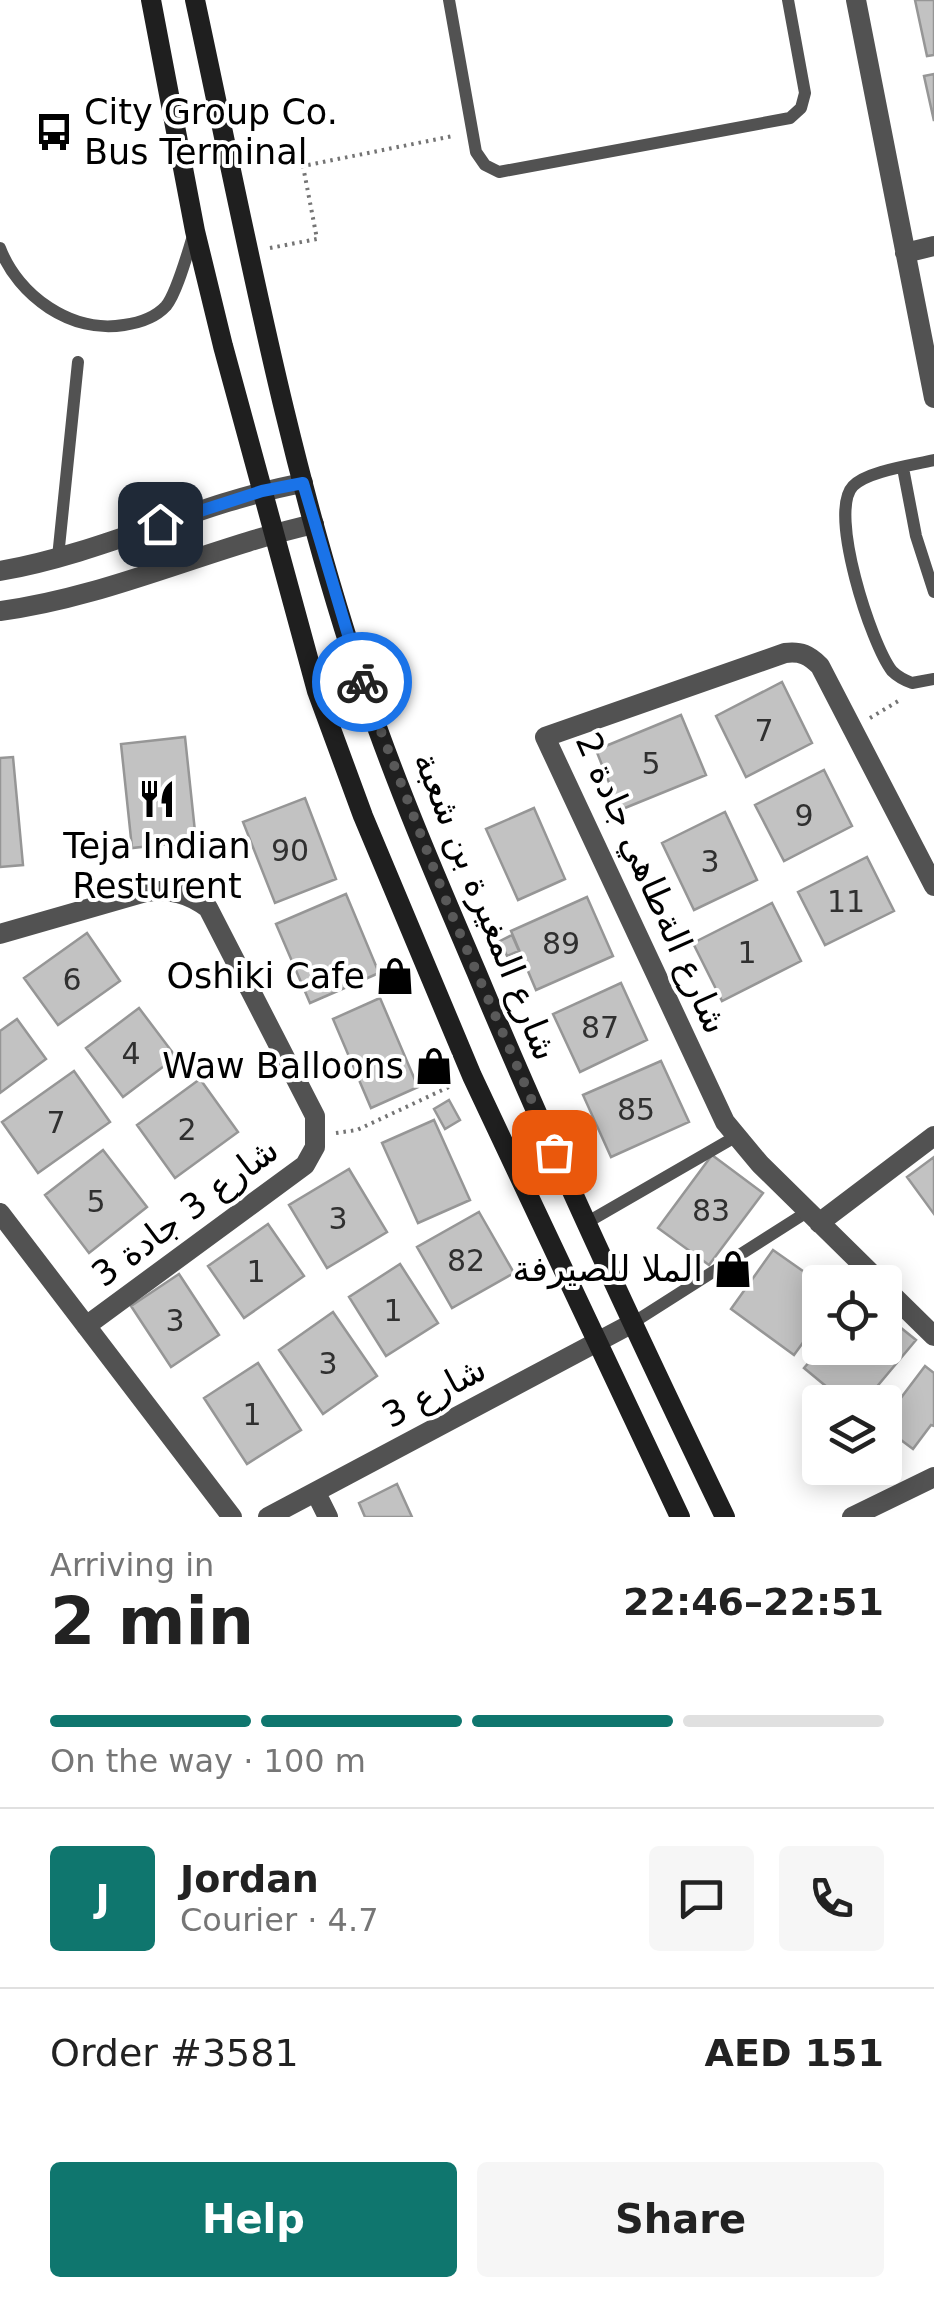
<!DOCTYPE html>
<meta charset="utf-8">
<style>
:root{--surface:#fff;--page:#f6f6f6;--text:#222;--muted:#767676;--line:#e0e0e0;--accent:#0f766e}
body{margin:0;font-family:"DejaVu Sans","Noto Sans Arabic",sans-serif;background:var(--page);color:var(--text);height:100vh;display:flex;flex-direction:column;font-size:38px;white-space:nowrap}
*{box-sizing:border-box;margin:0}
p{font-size:32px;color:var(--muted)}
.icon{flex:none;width:55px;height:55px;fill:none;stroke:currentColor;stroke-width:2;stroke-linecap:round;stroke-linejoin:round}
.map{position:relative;height:1517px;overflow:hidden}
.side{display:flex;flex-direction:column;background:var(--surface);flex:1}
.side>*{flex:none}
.tools{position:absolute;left:802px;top:1265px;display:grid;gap:20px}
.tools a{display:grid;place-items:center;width:100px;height:100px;border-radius:10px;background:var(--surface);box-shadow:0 5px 25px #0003;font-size:50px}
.pin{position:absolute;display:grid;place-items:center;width:85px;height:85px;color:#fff;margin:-42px;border-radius:20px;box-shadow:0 5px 15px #0006}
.courier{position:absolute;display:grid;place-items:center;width:100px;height:100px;margin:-50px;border:8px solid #1a73e8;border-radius:50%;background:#fff;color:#222;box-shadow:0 2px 12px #0007}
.summary em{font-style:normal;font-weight:800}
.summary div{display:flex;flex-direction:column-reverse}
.summary{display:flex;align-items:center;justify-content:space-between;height:170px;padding:0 50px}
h1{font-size:65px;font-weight:800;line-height:75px}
.bar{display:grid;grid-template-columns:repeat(4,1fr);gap:15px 10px;align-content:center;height:120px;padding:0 50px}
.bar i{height:12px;border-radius:8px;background:var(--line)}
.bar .on{background:var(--accent)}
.bar p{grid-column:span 4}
.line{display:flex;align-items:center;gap:25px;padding:0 50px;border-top:2px solid var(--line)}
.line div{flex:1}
.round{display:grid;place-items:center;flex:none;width:105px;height:105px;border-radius:10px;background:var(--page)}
.button{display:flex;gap:20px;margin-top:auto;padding:20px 50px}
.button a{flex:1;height:115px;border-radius:10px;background:var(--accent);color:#fff;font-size:40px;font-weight:800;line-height:115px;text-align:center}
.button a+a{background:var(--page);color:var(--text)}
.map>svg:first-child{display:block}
</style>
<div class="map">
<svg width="934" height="1517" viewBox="0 0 934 1517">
<rect width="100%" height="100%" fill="#fff"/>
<path fill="#c2c2c2" stroke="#969696" stroke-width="2.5" d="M915 0H934V55L927 56Z
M934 74V121L924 76Z
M782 682 812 743 746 777 716 716Z
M681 715 706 775 620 810 596 750Z
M185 737 196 841 132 848 121 744Z
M13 757 23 865 0 867V758Z
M824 770 852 826 784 861 755 805Z
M305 798 336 879 275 903 243 822Z
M534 808 565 879 518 900 486 829Z
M725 812 757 880 694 910 662 843Z
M867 857 894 911 825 945 798 892Z
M346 894 379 973 310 1003 276 924Z
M587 897 613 956 536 990 511 931Z
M772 903 801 961 722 1001 693 943Z
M87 933 120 981 58 1025 24 978Z
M512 935 519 951 507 956 500 941Z
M621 983 647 1040 580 1072 553 1014Z
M380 998 418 1087 371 1108 333 1019Z
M139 1008 176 1057 123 1097 86 1048Z
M17 1019 46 1059 0 1093V1031Z
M439 1052 448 1071 429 1080 420 1061Z
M661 1061 689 1122 611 1157 583 1095Z
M74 1071 110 1122 38 1173 2 1122Z
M200 1079 238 1132 175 1178 137 1125Z
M449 1100 460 1120 445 1129 434 1109Z
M434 1120 470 1200 418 1223 382 1143Z
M103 1150 147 1207 89 1253 45 1195Z
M712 1155 763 1193 709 1265 658 1228Z
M934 1157V1214L907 1177Z
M349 1169 387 1232 327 1268 289 1205Z
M479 1212 514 1273 452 1308 417 1247Z
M268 1224 304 1276 244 1318 208 1266Z
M773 1250 820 1283V1319L794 1355 731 1309Z
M400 1264 438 1323 386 1356 349 1297Z
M179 1274 219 1335 171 1367 131 1306Z
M333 1312 377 1376 323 1414 279 1350Z
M885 1315 916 1340 864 1402H845L804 1368 821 1348H885Z
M258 1363 301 1430 247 1464 204 1398Z
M925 1366 934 1373V1426L931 1425 913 1449 885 1428V1419Z
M397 1484 412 1517H365L359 1503Z"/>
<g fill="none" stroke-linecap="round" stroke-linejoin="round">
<path stroke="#747474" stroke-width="4" stroke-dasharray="2.5 5" stroke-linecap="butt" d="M270 248 317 239 303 166 453 136
M870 718 900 700
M336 1133 357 1130 451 1086"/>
<path stroke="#525252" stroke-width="12" d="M449 0 476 152 485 165 499 172 790 118 801 108 805 93 788 0
M0 248C18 296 72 334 124 325 138 323 155 318 166 306 177 293 188 251 194 233
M934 460C913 465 867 471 853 486 828 512 871 644 892 671 898 677 904 680 912 683L934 679
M903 468 916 536 934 592
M58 557 78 362
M586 1223 735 1137
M631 1324 807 1212"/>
<path stroke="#525252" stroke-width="20" d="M856 0 934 398
M905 253 934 246
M0 571C104 553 200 502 303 483
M0 611C107 597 208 548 314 524
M0 934 146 892C170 889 188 893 208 908L315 1116V1147L305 1165 86 1326
M0 1213 232 1517
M819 1223 934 1136
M880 1282 760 1164 725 1122 545 737 785 653C801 651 809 655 820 666L934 886
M885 1288 934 1336
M316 1493 328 1517
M268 1517 631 1324"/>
<path stroke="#525252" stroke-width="20" d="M852 1517 934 1477"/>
<path stroke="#1f1f1f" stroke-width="20" d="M151 0 195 231 223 346 317 691 363 816 472 1076 680 1517
M195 0C245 232 288 467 365 693 397 787 437 880 476 971 553 1156 638 1337 725 1517"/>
</g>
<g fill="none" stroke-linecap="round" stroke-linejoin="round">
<path stroke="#595959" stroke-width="10" stroke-dasharray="0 18" d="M362 682 449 908 554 1152"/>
<path stroke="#1a73e8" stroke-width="12" d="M160 524 262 491 303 483 362 682"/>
</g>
<defs>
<g id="bus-bare" transform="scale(3)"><path d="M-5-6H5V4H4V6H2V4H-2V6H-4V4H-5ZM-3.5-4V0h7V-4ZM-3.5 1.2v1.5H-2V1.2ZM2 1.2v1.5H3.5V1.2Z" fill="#000" stroke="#fff" stroke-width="2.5" paint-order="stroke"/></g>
<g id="restaurant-bare" transform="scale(3)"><path d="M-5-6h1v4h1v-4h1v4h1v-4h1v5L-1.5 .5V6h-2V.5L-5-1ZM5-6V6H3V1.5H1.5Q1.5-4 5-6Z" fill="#000" stroke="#fff" stroke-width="2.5" paint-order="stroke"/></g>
<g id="shop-bare" transform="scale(3)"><path d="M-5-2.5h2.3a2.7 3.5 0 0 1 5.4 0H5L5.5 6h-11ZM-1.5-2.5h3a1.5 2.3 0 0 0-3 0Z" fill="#000" stroke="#fff" stroke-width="2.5" paint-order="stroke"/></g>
</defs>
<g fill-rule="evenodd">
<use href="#bus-bare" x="54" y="132"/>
<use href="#restaurant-bare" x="157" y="799"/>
<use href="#shop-bare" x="395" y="976"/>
<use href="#shop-bare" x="434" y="1066"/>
<use href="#shop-bare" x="733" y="1269"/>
</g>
<g text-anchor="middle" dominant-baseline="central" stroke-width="8" stroke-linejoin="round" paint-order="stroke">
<g font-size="30" fill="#303030">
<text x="764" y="730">7</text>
<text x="651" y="763">5</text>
<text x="804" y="815">9</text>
<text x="290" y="850">90</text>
<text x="710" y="861">3</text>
<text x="846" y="901">11</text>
<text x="561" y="943">89</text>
<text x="747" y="952">1</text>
<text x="72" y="979">6</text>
<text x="600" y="1027">87</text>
<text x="131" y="1053">4</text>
<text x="636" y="1109">85</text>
<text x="56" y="1122">7</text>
<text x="187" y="1129">2</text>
<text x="96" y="1201">5</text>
<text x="711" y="1210">83</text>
<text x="338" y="1218">3</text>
<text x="466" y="1260">82</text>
<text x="256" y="1271">1</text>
<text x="393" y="1310">1</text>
<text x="175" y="1320">3</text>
<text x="328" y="1363">3</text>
<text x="252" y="1414">1</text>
</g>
<g font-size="35" fill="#000" stroke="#fff" text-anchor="end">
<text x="84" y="112" text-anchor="start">City Group Co.<tspan x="84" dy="40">Bus Terminal</tspan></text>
<text x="157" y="846" text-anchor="middle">Teja Indian<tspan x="157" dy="40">Resturent</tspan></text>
<text x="365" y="976">Oshiki Cafe</text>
<text x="404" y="1066">Waw Balloons</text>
<text x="703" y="1269">الملا للصيرفة</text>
</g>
<g font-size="35" fill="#000" stroke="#fff">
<text transform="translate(652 883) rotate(66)">شارع الةطاهي جادة 2</text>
<text transform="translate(486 906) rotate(68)">شارع المغيرة بن شعبة</text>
<text transform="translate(185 1212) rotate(-37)">شارع 3 جادة 3</text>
<text transform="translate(434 1392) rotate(-28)">شارع 3</text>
</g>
</g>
</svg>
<div class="tools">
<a><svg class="icon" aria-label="locate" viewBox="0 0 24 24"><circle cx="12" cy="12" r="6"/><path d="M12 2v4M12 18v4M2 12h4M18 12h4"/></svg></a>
<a><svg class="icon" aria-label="layers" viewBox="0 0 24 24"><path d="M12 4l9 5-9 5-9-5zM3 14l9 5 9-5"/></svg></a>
</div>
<div class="pin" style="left:554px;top:1152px;background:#ea580c"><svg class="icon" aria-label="bag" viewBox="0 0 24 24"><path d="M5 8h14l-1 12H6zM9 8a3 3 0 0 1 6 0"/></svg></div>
<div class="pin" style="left:160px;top:524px;background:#1f2937"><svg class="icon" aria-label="home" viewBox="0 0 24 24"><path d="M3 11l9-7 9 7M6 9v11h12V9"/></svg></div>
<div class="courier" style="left:362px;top:682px"><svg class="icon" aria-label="bike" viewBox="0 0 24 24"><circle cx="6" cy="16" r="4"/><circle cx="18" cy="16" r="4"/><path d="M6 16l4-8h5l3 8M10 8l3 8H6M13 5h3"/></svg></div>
</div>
<section class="side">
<div class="summary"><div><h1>2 min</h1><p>Arriving in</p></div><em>22:46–22:51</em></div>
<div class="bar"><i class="on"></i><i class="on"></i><i class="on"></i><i></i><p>On the way · 100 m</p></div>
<div class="line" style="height:180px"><b class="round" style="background:var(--accent);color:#fff">J</b><div><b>Jordan</b><p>Courier · 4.7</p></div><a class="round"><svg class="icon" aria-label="chat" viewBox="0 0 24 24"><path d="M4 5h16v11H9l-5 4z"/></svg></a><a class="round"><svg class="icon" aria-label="phone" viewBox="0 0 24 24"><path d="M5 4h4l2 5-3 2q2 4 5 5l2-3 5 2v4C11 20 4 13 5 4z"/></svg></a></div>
<div class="line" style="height:130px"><div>Order #3581</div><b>AED 151</b></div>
<div class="button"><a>Help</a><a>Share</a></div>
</section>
